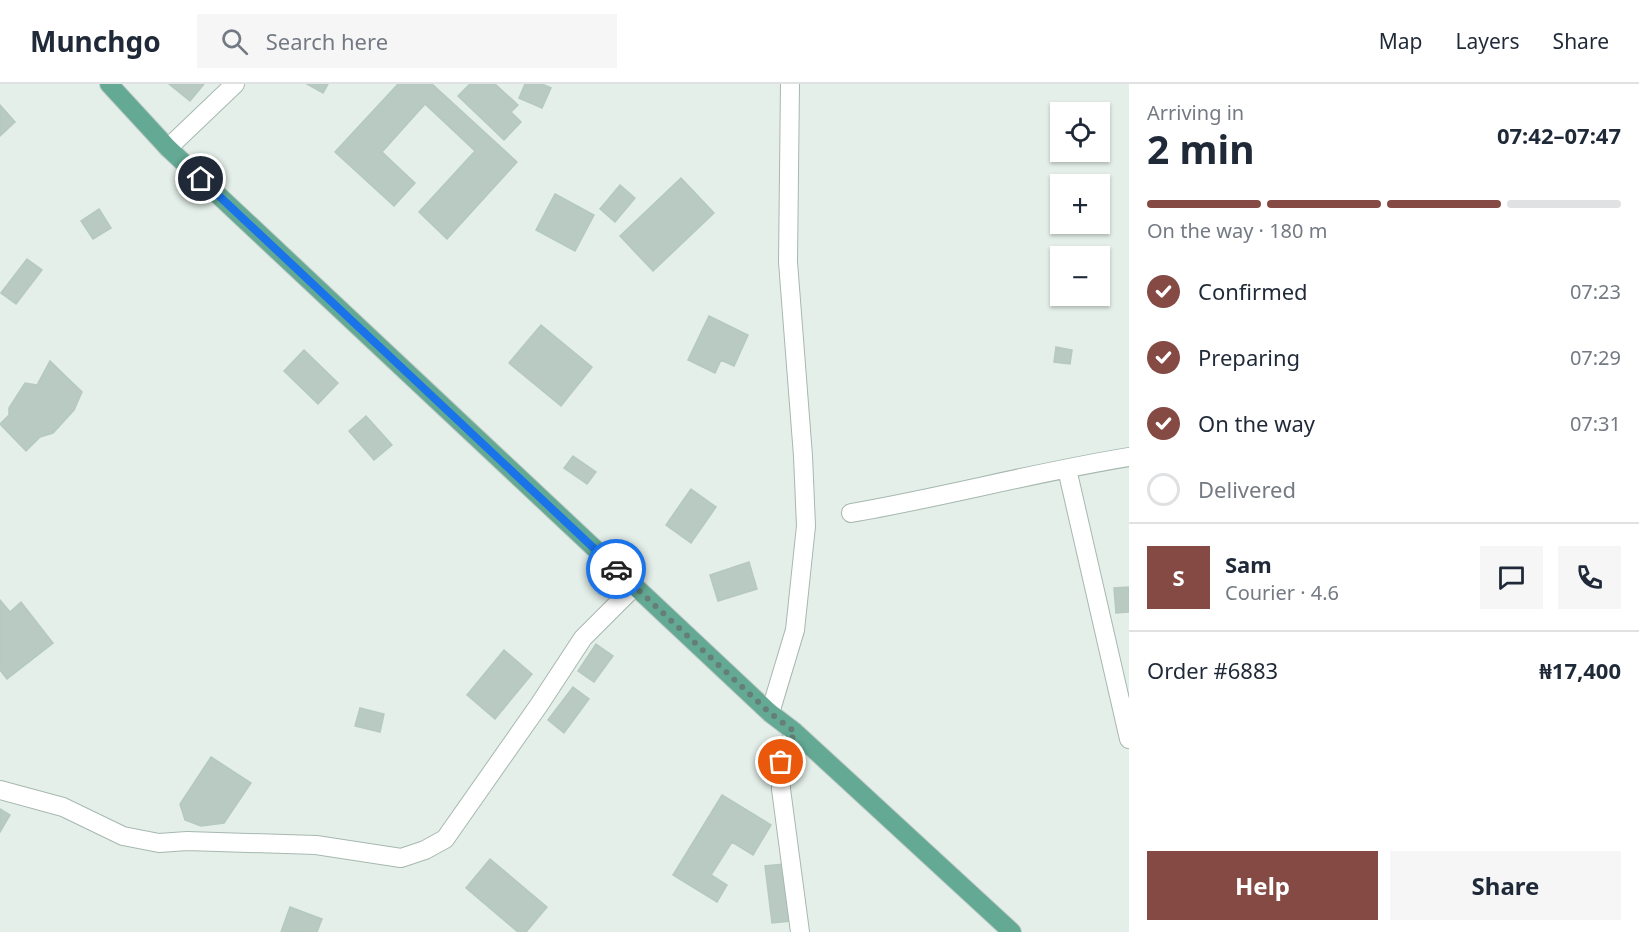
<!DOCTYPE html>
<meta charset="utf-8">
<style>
:root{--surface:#fff;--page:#f6f6f7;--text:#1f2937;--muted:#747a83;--line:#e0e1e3;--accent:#844a43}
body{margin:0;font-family:"Noto Sans",sans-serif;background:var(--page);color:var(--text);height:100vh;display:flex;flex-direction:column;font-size:22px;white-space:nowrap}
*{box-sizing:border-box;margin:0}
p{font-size:20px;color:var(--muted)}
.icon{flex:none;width:33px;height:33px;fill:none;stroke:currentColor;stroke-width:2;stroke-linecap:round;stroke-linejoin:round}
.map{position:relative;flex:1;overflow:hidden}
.panel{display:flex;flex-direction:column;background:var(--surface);width:510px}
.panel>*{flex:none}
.fabs{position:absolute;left:1050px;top:18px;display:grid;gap:12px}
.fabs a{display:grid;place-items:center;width:60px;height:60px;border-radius:0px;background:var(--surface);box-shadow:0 2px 4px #0004;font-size:30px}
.pin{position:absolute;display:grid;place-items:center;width:51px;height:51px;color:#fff;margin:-26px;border:3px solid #fff;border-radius:50%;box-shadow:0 2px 6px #0007}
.courier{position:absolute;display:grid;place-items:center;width:60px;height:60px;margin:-30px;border:4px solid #1a73e8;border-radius:50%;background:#fff;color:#222;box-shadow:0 2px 8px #0007}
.headline em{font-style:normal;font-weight:700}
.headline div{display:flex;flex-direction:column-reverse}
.headline{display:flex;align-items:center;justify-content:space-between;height:102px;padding:0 18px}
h1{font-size:39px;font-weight:700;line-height:45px}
.bar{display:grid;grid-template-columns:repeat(4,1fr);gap:9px 6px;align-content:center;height:72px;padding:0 18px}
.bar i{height:8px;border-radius:4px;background:var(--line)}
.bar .selected{background:var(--accent)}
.bar p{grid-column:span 4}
.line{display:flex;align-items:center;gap:15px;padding:0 18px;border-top:2px solid var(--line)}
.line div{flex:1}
.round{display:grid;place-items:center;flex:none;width:63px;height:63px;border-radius:0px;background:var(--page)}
ol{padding:0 18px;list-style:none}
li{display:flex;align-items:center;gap:18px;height:66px}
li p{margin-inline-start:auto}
li .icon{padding:6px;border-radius:50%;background:var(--accent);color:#fff;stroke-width:4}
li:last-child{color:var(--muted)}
li i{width:33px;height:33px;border:3px solid var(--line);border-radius:50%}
.primary-button{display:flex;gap:12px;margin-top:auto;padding:12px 18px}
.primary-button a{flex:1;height:69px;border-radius:0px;background:var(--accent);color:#fff;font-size:24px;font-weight:700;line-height:69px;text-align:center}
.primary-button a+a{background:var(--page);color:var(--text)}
header{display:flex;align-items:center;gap:36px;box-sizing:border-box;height:84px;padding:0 30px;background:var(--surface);border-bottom:2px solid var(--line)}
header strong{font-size:28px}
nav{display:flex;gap:33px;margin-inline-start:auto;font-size:21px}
.search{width:420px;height:54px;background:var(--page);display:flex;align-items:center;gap:15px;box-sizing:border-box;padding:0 21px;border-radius:0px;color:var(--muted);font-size:22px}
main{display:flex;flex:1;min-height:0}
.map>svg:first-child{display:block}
</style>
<header>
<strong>Munchgo</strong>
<div class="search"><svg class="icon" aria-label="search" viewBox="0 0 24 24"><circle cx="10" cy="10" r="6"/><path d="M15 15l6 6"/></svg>Search here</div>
<nav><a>Map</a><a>Layers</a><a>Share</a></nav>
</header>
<main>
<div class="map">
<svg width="1129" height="848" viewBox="0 0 1129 848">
<rect width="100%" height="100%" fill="#e4efe9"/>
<path fill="#b8cac2" stroke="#b5c9c0" stroke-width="1.5" d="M169 0H204L190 17Z
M307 0H328L323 9Z
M398 0H432L517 78 447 155 419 128 475 67 425 20 382 68 415 99 394 122 335 68Z
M470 0H495L518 21 511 28 521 38 504 56 458 12Z
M525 0H542L551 4 542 24 519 14Z
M0 21 15 38 0 52Z
M681 94 714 129 653 187 620 152Z
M620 101 635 114 615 138 600 125Z
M555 110 594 131 575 167 536 146Z
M99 125 111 144 93 155 81 137Z
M27 175 42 186 16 220 1 209Z
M709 232 748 251 734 282 721 276 715 289 688 276Z
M541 241 592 283 561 322 509 279Z
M1056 263 1072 266 1070 280 1054 278Z
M304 266 338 299 318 320 284 287Z
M50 277 82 308 74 326 53 349 40 353 26 367 0 340 9 331V324L25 299 37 301Z
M366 332 392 361 374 376 349 347Z
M573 372 596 388 587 400 564 384Z
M691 405 716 423 691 459 666 441Z
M749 478 757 505 718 517 710 491Z
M1129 503V528L1116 529 1114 504Z
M0 516 10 528 21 518 53 559 7 595 0 586Z
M596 560 613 572 594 598 578 587Z
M504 566 532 590 495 635 467 611Z
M573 603 589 615 564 649 548 636Z
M360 624 384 630 380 648 355 642Z
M211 673 251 699 224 739 201 742 185 736 180 720Z
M722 711 771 741 753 771 732 758 711 791 727 801 717 818 673 791Z
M0 725 10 731 0 748Z
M490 775 547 823 526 848H518L466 804Z
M784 780 791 837 772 839 765 782Z
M290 823 322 835 317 848H281Z"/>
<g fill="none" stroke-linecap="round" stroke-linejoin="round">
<g stroke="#a6b8b0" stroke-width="20">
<path id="street" d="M168 64 235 0
M1067 385 1129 655
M851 429C944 413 1036 388 1129 373
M770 629 795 546 806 442 803 372 788 178 790 0
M795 648 781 678V705L800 848
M0 706 63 723 123 752 159 759 187 757 316 761 401 774 425 766 445 755 539 621 583 554 635 502"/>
</g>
<g stroke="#c1cac7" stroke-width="20">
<path id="primary" d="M109 0 168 64 770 629 795 648 1012 848"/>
</g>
<use href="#street" stroke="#fff" stroke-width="18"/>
<use href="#primary" stroke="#63a994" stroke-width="18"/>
</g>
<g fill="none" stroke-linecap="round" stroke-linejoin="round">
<path stroke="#657f76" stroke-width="6" stroke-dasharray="0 10.8" d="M616 485 770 629 795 648 781 678"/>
<path stroke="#1a73e8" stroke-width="8" d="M201 95 616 485"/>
</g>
</svg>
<div class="fabs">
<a><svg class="icon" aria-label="locate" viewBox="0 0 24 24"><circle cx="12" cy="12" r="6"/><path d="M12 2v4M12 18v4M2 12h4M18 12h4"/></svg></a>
<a>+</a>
<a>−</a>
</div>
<div class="pin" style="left:781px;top:678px;background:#ea580c"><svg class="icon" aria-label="bag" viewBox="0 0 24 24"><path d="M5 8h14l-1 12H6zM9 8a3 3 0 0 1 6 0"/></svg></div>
<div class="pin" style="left:201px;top:95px;background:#1f2937"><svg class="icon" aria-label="home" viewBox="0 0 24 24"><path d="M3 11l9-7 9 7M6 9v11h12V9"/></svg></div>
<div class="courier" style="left:616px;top:485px"><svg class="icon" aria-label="car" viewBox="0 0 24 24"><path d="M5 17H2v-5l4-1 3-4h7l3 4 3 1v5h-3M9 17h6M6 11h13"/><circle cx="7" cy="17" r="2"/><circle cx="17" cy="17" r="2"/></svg></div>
</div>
<section class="panel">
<div class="headline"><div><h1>2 min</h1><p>Arriving in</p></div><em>07:42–07:47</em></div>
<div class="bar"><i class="selected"></i><i class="selected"></i><i class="selected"></i><i></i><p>On the way · 180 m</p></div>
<ol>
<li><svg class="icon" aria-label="check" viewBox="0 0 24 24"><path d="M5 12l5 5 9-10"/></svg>Confirmed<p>07:23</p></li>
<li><svg class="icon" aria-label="check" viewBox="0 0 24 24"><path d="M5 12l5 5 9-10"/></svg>Preparing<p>07:29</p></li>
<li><svg class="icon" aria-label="check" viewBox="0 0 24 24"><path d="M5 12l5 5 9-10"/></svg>On the way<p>07:31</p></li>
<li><i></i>Delivered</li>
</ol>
<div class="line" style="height:108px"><b class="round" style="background:var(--accent);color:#fff">S</b><div><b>Sam</b><p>Courier · 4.6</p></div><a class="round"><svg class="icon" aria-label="chat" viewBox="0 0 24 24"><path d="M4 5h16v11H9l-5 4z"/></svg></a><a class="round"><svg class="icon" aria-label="phone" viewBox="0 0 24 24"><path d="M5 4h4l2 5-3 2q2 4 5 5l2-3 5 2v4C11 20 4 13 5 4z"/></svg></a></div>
<div class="line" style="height:78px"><div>Order #6883</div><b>₦17,400</b></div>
<div class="primary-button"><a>Help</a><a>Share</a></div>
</section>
</main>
